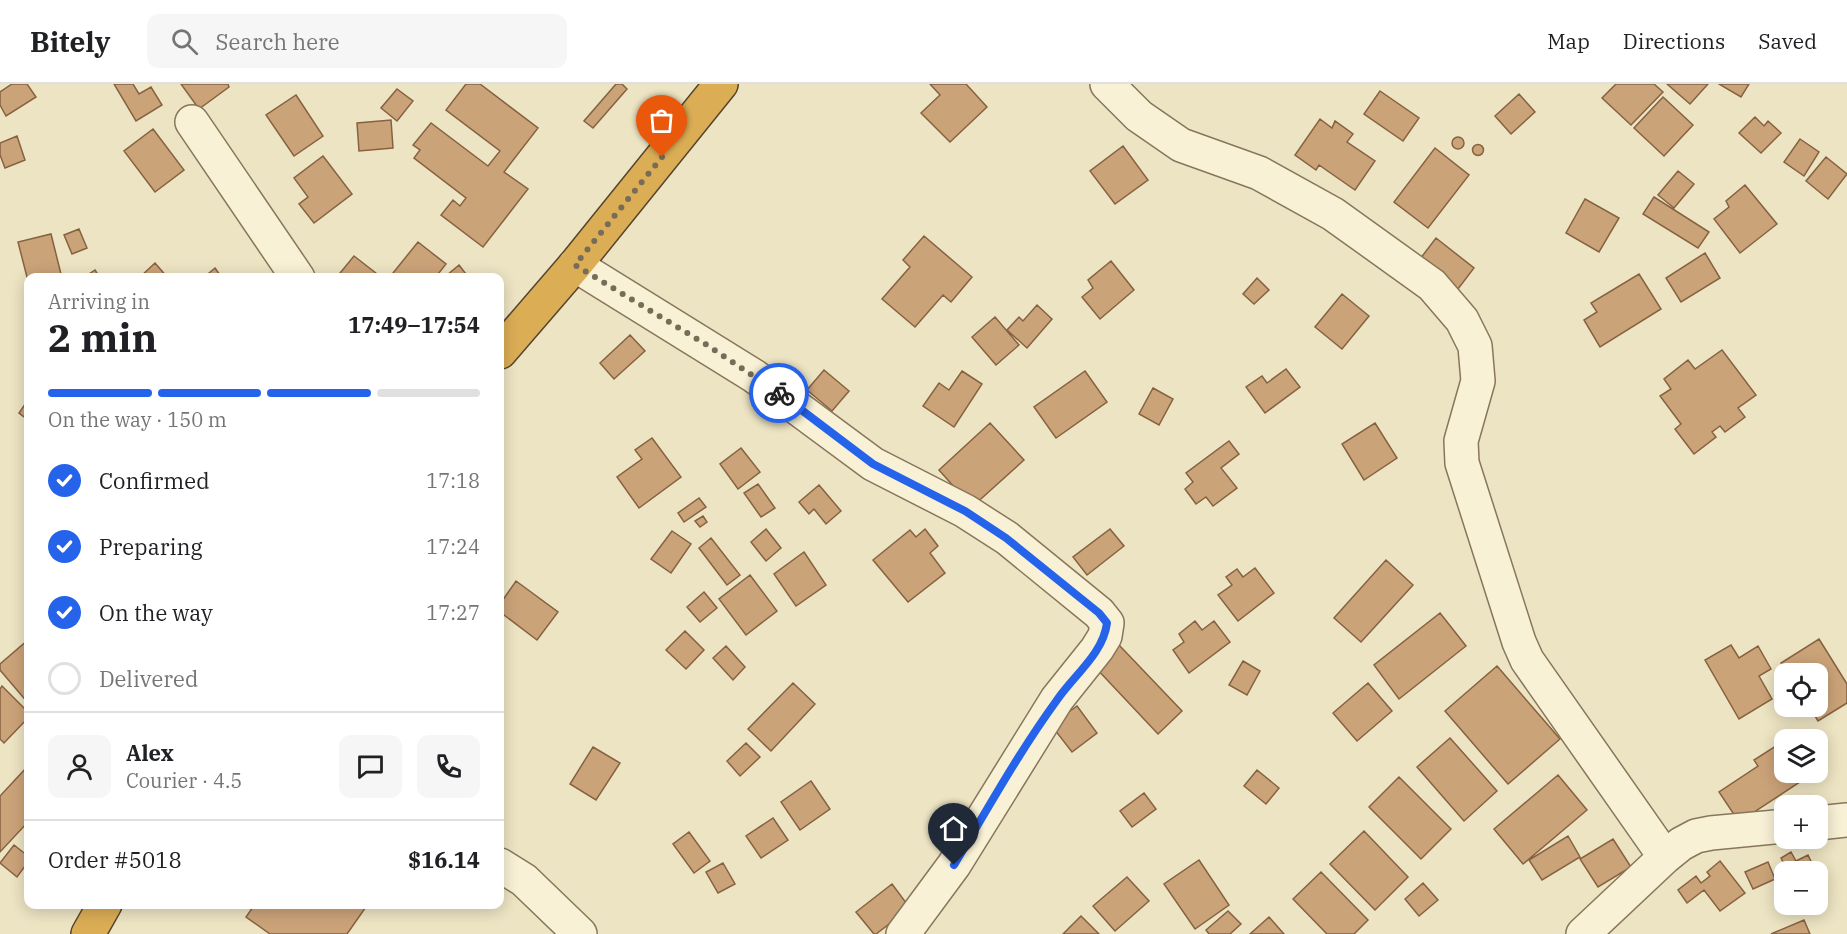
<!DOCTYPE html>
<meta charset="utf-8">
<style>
:root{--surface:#fff;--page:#f6f6f6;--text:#202124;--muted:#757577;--line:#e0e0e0;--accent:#2563eb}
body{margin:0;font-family:"IBM Plex Serif",serif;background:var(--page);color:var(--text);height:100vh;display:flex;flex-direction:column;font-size:22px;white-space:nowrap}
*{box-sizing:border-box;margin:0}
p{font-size:20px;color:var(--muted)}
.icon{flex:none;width:33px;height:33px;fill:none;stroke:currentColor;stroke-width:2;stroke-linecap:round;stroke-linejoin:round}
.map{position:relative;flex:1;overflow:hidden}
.panel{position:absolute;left:24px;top:189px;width:480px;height:636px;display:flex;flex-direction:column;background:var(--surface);border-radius:12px;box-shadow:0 3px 15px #0003}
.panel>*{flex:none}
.controls{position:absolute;left:1774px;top:579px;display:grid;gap:12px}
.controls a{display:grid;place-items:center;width:54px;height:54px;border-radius:12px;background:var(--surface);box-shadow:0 3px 15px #0003;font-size:30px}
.pin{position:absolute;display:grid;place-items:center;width:51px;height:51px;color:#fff;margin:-62px -26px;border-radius:50% 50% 50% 0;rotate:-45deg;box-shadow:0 0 6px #0007}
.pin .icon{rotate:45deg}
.courier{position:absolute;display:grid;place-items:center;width:60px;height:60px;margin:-30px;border:4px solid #2563eb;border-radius:50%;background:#fff;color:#222;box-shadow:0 2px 8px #0007}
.head em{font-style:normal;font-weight:700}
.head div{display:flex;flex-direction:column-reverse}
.head{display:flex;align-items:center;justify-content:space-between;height:102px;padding:0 24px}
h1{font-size:39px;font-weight:700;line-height:45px}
.bar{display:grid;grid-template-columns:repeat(4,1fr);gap:9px 6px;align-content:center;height:72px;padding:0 24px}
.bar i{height:8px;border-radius:4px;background:var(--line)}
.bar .on{background:var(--accent)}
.bar p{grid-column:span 4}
.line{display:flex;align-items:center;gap:15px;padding:0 24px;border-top:2px solid var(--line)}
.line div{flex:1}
.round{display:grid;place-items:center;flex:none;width:63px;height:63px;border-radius:12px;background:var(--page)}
ol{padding:0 24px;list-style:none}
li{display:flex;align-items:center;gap:18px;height:66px}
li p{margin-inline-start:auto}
li .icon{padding:6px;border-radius:50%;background:var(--accent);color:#fff;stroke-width:4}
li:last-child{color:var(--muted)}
li i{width:33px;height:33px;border:3px solid var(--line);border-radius:50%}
header{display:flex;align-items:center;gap:36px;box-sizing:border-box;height:84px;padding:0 30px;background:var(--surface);border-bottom:2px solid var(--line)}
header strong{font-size:28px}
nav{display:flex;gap:33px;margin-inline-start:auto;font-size:21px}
.search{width:420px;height:54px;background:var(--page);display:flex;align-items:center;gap:15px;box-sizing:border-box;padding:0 21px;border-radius:12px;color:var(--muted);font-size:22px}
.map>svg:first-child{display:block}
</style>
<header>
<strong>Bitely</strong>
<div class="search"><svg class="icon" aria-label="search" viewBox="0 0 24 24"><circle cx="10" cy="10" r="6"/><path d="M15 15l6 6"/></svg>Search here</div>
<nav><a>Map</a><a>Directions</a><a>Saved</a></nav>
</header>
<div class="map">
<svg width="1847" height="850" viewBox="0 0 1847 850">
<rect width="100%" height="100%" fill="#ede4c3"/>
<path fill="#cba379" stroke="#866240" stroke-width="1.5" d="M12 0H27L36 13 6 32 0 21V8Z
M114 0H133L139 10 151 3 162 21 136 37Z
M181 0H228L229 3 199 25Z
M466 0H480L538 44 504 88 528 105 483 163 441 131 453 116 460 122 466 114 414 74 420 66 413 61 431 39 488 82 500 67 446 26Z
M616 0H622L627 5 593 44 584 37Z
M930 0H966L987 23 950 58 921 29 940 11Z
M1616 0H1654L1663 8 1631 41 1602 14Z
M1667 0H1708L1690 20Z
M1719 0H1749L1741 13Z
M397 5 413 17 397 37 381 24Z
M1380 7 1419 34 1403 57 1364 30Z
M1519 10 1535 28 1511 50 1495 32Z
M296 11 323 52 294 72 266 31Z
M1663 13 1693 41 1664 72 1634 44Z
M1755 33 1764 42 1768 37 1781 49 1761 69 1739 49Z
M1320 35 1332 44 1335 37 1353 50 1347 58 1375 77 1355 106 1319 81 1316 86 1295 71Z
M391 36 393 64 359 67 357 39Z
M153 45 184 86 155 108 124 67Z
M17 52 25 76 5 84 0 71V59Z
M1452 59a6 6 0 1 1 12 0a6 6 0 1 1-12 0Z
M1800 55 1819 68 1804 92 1784 78Z
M1472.5 66a5.5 5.5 0 1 1 11 0a5.5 5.5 0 1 1-11 0Z
M1123 62 1148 96 1115 120 1090 87Z
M1435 64 1469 91 1428 144 1394 118Z
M323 72 352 110 314 139 299 120 308 113 294 94Z
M1826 73 1847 90 1828 115 1806 97Z
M1678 87 1694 100 1674 124 1658 111Z
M1745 101 1777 140 1740 169 1714 135 1729 123 1726 117Z
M1654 113 1709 148 1698 164 1643 130Z
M1585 115 1619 134 1599 168 1566 149Z
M79 145 87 164 72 170 64 151Z
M51 150 61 190 49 194H28V197L18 158Z
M924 152 972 193 951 218 943 211 915 243 882 215 910 183 903 176Z
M1436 154 1474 184 1458 205 1420 175Z
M418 158 446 180 435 194H389Z
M1705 169 1720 194 1681 218 1666 194Z
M354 172 381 193 336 194Z
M1111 177 1134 206 1100 235 1082 213 1093 204 1088 196Z
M155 179 168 194H139Z
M459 181 469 194H447L446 192Z
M215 184 222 194H203Z
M95 186 100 194H83Z
M1639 190 1661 225 1600 263 1584 236 1597 228 1591 219Z
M1257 194 1269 206 1254 220 1243 210Z
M1342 210 1369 232 1342 265 1315 243Z
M1037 221 1052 235 1027 264 1007 246 1019 233 1023 237Z
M995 233 1019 261 996 281 972 253Z
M630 251 645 267 614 295 600 279Z
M1722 266 1756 311 1738 324 1745 333 1725 348 1720 342 1712 348 1716 353 1694 370 1675 345 1681 340 1660 312 1671 305 1664 295 1688 276 1695 285Z
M1286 285 1300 303 1265 329 1246 303 1262 292 1267 299Z
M824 286 849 307 832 327 807 306Z
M962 287 982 300 954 343 923 322 939 299 949 306Z
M1085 287 1107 318 1056 354 1034 323Z
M1153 304 1173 315 1159 341 1139 330Z
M28 316V336L19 329Z
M990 339 1024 376 972 423 939 386Z
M1375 339 1397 374 1364 396 1342 360Z
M652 354 681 393 639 424 617 393 642 375 635 366Z
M1229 357 1239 370 1221 384 1237 404 1213 422 1206 413 1196 420 1185 405 1193 398 1186 389Z
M741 364 760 388 738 405 720 380Z
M758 400 775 424 761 433 744 409Z
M819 401 841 427 826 440 814 425 809 430 799 418Z
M699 414 706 423 684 438 678 429Z
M703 432 707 438 700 443 695 437Z
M766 445 781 464 766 477 751 458Z
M925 445 938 462 930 469 945 489 908 518 873 476 910 446 916 453Z
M1110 445 1124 462 1087 491 1073 473Z
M672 447 691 460 671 489 651 475Z
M711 454 740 491 727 501 699 464Z
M804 468 826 501 796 522 774 490Z
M1386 476 1413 501 1361 558 1334 534Z
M1255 484 1274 509 1238 537 1218 511 1232 501 1226 493 1237 485 1243 493Z
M750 491 777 527 746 551 719 515Z
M516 497 558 528 537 556 500 528V520Z
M704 508 717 524 700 538 687 523Z
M1440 529 1466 562 1399 615 1374 581Z
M1195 537 1202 546 1214 537 1230 558 1189 589 1173 566 1184 558 1179 550Z
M685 547 704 566 686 585 666 566Z
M1819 555 1847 600V619L1818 637 1809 622H1818V590H1788L1781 579Z
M28 556V619L0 586V580Z
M1119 561 1182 627 1158 650 1095 583Z
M1731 561 1739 574 1758 562 1771 585 1759 592 1772 615 1739 635 1705 576Z
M726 562 745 583 733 596 713 574Z
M1243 577 1260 587 1247 611 1229 601Z
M1497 582 1560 655 1508 700 1445 627Z
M793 599 815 620 771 667 748 645Z
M1368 599 1392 627 1357 657 1333 629Z
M2 602 28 628V634L4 659 0 655V605Z
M1077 622 1097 649 1072 668 1051 641Z
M1450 654 1497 707 1464 737 1417 683Z
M1782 658 1785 662V688H1803L1806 694 1739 738 1719 708 1758 682 1754 676Z
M746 659 760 673 740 692 727 677Z
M593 663 620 679 596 716 570 700Z
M28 682V738L0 768V712Z
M1257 686 1279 704 1266 720 1244 702Z
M1558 691 1587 726 1523 780 1494 745Z
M1399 693 1451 745 1421 775 1369 723Z
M811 697 830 725 800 746 781 718Z
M1144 709 1156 725 1132 743 1120 727Z
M773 734 788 756 761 774 746 752Z
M1364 747 1408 793 1375 826 1330 780Z
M689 748 710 777 694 789 673 760Z
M1568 752 1580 773 1542 796 1529 776Z
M1613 755 1631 783 1598 803 1580 775Z
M14 761 28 772V778L17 793 0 779Z
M1791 768 1796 777 1808 771 1816 788H1785V799L1777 784 1784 780 1781 774Z
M1199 776 1229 821 1195 845 1164 800Z
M1720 777 1745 809 1720 827 1704 806 1687 819 1678 806 1696 792 1701 799 1710 792 1707 788Z
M1768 778 1775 795 1753 805 1745 788Z
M723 779 735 800 718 809 706 788Z
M1321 788 1368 836 1354 850H1327L1293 815Z
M1127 793 1149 817 1115 847 1093 822Z
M1423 799 1438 816 1419 832 1405 815Z
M892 800 910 824 876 850H874L856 828Z
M255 820H368L347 850H270L246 833Z
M1228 827 1241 840 1230 850H1209L1206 846Z
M1081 832 1099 850H1063Z
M1269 833 1284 850H1250Z
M1804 836 1810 850H1771Z"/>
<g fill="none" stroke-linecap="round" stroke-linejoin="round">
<g stroke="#87765a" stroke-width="36">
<path id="street" d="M1107 0 1139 32 1181 61 1259 89 1333 130 1432 201 1462 236 1475 262 1478 297 1461 357 1462 379 1519 558 1527 576 1665 773
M192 38 298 194
M575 181 754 292 873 380 965 427 1007 454 1099 529 1107 539 1105 552 1097 565 1057 615 954 781 903 850
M1818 739 1847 736
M500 781 524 796 580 850
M1583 850 1665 773 1681 760 1696 752 1711 749 1785 742"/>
</g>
<g stroke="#55442e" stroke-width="36">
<path id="highway" d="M500 268 575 181 721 0
M88 850 105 820"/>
</g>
<use href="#street" stroke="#f8f1d6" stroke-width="33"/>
<use href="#highway" stroke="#dbad55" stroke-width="33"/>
</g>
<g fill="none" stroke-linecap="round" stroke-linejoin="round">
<path stroke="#776c58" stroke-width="6" stroke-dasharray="0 10.8" d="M662 73 575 181 707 261 779 309"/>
<path stroke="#2563eb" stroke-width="8" d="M779 309 873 380 965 427 1006 454 1099 529 1107 539C1103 570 1074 591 1057 616 1019 668 987 726 954 781"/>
</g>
</svg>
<div class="controls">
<a><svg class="icon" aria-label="locate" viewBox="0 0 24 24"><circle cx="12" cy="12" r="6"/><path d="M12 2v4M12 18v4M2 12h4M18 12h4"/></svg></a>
<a><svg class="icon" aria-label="layers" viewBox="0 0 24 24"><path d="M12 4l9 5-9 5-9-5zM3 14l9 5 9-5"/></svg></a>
<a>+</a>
<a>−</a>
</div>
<div class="pin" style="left:662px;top:73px;background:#ea580c"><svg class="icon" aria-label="bag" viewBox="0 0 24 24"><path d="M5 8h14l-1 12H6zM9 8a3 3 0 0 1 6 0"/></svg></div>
<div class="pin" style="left:954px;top:781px;background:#1f2937"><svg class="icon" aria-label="home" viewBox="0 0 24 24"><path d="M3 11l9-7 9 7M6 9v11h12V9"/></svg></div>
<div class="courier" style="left:779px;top:309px"><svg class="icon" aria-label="bike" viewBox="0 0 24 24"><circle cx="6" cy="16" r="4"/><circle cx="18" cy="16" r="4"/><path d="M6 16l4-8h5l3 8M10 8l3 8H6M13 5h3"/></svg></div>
<section class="panel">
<div class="head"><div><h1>2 min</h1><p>Arriving in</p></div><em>17:49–17:54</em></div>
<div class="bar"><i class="on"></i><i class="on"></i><i class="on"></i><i></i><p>On the way · 150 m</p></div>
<ol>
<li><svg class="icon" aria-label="check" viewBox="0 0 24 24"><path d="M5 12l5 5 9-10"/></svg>Confirmed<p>17:18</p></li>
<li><svg class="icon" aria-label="check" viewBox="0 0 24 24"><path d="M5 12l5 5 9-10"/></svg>Preparing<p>17:24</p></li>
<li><svg class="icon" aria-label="check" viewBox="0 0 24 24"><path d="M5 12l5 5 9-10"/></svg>On the way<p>17:27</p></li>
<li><i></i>Delivered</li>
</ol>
<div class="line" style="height:108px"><a class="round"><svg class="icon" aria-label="person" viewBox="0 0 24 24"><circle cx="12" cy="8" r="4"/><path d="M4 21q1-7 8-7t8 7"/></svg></a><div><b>Alex</b><p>Courier · 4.5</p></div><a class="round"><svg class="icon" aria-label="chat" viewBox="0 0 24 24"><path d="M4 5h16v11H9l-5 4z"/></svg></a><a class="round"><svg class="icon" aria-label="phone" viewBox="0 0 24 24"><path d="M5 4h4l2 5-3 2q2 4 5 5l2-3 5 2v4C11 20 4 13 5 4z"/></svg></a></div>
<div class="line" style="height:78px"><div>Order #5018</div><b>$16.14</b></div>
</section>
</div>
